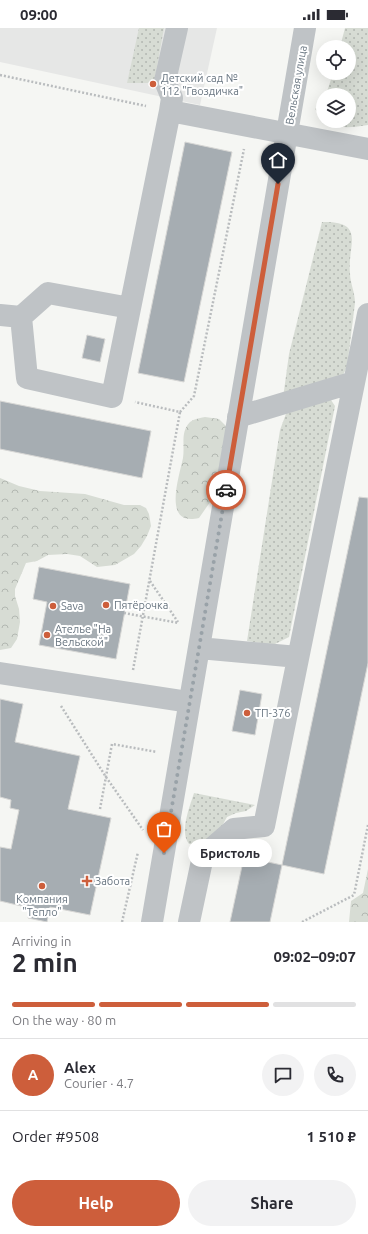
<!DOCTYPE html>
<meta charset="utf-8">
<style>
:root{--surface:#fff;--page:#f2f2f3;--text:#2b2b33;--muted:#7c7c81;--line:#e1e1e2;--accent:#cd5e3b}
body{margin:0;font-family:Ubuntu,sans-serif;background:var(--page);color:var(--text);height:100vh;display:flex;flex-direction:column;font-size:15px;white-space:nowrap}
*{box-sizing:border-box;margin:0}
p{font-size:13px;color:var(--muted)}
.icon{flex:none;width:22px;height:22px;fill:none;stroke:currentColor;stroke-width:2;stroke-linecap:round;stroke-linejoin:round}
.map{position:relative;height:894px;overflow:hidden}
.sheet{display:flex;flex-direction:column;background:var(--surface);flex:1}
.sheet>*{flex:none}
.buttons{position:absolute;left:316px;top:12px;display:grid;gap:8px}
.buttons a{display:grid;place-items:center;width:40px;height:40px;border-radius:50%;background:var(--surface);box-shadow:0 4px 16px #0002;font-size:20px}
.pin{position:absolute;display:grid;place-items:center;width:34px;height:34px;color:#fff;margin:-41px -17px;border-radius:50% 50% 50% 0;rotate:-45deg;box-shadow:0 0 4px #0007}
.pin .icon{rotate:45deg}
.courier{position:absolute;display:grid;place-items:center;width:40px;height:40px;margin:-20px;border:3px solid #cd5e3b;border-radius:50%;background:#fff;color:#222;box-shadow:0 1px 5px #0007}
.bubble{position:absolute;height:28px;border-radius:14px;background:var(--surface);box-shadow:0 4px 16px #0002;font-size:13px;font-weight:700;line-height:28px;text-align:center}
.headline em{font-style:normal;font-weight:700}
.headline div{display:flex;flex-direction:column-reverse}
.headline{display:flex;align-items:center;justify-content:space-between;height:68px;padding:0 12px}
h1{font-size:26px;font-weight:700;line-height:30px}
.bar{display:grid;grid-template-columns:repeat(4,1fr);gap:6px 4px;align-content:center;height:48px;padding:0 12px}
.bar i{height:5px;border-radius:3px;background:var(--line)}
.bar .on{background:var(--accent)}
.bar p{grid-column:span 4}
.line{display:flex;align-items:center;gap:10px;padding:0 12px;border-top:1px solid var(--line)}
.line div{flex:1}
.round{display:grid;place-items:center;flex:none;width:42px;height:42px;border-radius:21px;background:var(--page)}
.primary-button{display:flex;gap:8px;margin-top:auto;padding:8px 12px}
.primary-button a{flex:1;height:46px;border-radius:24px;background:var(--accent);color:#fff;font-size:16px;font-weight:700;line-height:46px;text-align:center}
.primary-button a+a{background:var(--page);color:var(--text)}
.status{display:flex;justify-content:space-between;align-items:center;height:28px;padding:0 20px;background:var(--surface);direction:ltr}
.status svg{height:11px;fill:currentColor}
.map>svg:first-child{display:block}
</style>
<div class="status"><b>09:00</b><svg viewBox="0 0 49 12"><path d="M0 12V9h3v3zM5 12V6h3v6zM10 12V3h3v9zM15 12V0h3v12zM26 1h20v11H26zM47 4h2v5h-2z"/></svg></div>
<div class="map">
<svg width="368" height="894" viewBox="0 0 368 894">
<defs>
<pattern id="green-dots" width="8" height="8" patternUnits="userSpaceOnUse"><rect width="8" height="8" fill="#d7dcd4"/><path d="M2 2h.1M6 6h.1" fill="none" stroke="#b2b7b1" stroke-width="1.8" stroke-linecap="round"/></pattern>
<pattern id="forest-crowns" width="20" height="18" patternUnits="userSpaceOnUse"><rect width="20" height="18" fill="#d7dcd4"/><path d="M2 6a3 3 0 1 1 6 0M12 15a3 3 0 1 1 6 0" fill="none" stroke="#b2b7b1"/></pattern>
</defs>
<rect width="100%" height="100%" fill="#f5f6f3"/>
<path fill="#e6e7e6" d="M0 0H217L200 77 0 34Z"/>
<path fill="url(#green-dots)" d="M139 0H164L154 55H127Z
M345 0H368V97C354 99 337 102 325 93H349V67H326L333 45H349V19H340Z
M323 74V92L315 81Z
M322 194C367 193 347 217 350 245 350 255 355 264 355 275L347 339 343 347 283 370 289 326Z
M329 369 335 378 289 609 273 617 247 613 280 402 287 383Z
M194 765 255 777 246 783 236 785 227 789 222 798 204 816H189C179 804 190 778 194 765Z"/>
<path fill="url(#forest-crowns)" d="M205 389 219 391 229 401 215 467 199 490C162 499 179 449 183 430 185 417 180 404 190 394 194 391 200 390 205 389Z
M0 450 19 458 40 463 85 466 124 477H140L146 480 149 486 151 498 147 508 141 518 134 526 115 537 97 539 80 528 67 526 48 527 37 533 26 535 15 561V568L19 581 20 594 17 611 11 620 0 622Z
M368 841V894H349L351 873 363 865Z"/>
<path fill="#a6adb2" stroke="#d7d7d5" d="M185 114 232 124 184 354 138 345Z
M87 307 105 311 100 334 82 330Z
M0 373 151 403 142 450 0 421Z
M359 469 368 470V635L324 846 282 837Z
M39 539 130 556 116 631 39 617 47 574 33 571Z
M240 662 262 666 255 707 232 703Z
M0 671 23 676 15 714 80 728 68 781 111 790 90 887 50 879 47 894 28 890 30 880 0 873V819L11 821 19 782 10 780 11 772 0 769Z
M244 829 282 837 270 894H230Z"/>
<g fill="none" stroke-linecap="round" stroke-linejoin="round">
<path stroke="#b9bcbe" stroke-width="2.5" stroke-dasharray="2 2" stroke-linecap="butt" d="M0 47 146 78
M180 384 194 368 244 121
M150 553 178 594
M124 585 179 595
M133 642 180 384 135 374
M61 678 106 749 143 802
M100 781 112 716 157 724
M122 894 138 824
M302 894 354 867 368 797"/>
<path stroke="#bfc3c6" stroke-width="22" d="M170 83 368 121
M0 287 21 289 27 350 112 369 170 83 172 70 165 53 177 0
M21 289 48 265 130 280
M238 389 354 354
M199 620 298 629
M0 645 189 674
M152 894 305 0
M189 894 203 828 234 801 264 798 368 286"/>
</g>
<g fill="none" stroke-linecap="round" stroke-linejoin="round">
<path stroke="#99a2a8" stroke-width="4" stroke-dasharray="0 7.2" d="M164 825 226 462"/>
<path stroke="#cd5e3b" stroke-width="5" d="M226 462 278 156"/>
</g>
<g fill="#cd5e3b" stroke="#fff" stroke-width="1.5">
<circle cx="153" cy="56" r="4"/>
<circle cx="106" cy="577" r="4"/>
<circle cx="53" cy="578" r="4"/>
<circle cx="47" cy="607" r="4"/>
<circle cx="247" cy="685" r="4"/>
<path d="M85 847h4v4h4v4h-4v4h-4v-4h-4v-4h4z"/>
<circle cx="42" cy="858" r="4"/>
</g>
<g text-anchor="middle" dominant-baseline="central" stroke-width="4" stroke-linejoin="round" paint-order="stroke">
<g font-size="11" fill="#687580" stroke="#fff" text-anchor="start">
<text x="161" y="50">Детский сад №<tspan x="161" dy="13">112 "Гвоздичка"</tspan></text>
<text x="114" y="577">Пятёрочка</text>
<text x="61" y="578">Sava</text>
<text x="55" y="601">Ателье "На<tspan x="55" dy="13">Вельской"</tspan></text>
<text x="255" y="685">ТП-376</text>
<text x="95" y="853">Забота</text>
<text x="42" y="871" text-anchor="middle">Компания<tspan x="42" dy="13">"Тепло"</tspan></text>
</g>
<g font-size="11" fill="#687580" stroke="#fff">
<text transform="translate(296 57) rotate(-80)">Вельская улица</text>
</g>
</g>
</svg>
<div class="buttons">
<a><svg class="icon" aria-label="locate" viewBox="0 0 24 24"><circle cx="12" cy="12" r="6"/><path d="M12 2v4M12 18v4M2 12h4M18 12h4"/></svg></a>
<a><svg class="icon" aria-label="layers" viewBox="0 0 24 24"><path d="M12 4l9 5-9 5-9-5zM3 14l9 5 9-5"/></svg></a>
</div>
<div class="pin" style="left:164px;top:825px;background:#ea580c"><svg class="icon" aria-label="bag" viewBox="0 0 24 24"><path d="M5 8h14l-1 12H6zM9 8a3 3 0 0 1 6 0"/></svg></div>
<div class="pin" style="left:278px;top:156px;background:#1f2937"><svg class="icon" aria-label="home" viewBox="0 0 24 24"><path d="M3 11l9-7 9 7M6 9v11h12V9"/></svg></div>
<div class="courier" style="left:226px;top:462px"><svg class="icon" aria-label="car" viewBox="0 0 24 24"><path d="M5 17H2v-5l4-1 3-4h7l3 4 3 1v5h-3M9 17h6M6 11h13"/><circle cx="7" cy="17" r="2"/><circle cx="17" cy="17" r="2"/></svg></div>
<div class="bubble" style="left:188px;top:811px;width:84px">Бристоль</div>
</div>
<section class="sheet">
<div class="headline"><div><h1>2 min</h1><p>Arriving in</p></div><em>09:02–09:07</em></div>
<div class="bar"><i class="on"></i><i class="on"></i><i class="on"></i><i></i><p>On the way · 80 m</p></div>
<div class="line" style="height:72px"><b class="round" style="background:var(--accent);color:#fff">A</b><div><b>Alex</b><p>Courier · 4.7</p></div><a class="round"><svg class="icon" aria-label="chat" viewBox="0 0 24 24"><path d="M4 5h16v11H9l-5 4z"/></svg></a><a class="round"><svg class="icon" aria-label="phone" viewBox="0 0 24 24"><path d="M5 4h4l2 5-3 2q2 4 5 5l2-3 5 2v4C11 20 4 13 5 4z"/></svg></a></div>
<div class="line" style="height:52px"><div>Order #9508</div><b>1 510 ₽</b></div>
<div class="primary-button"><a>Help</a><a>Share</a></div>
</section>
